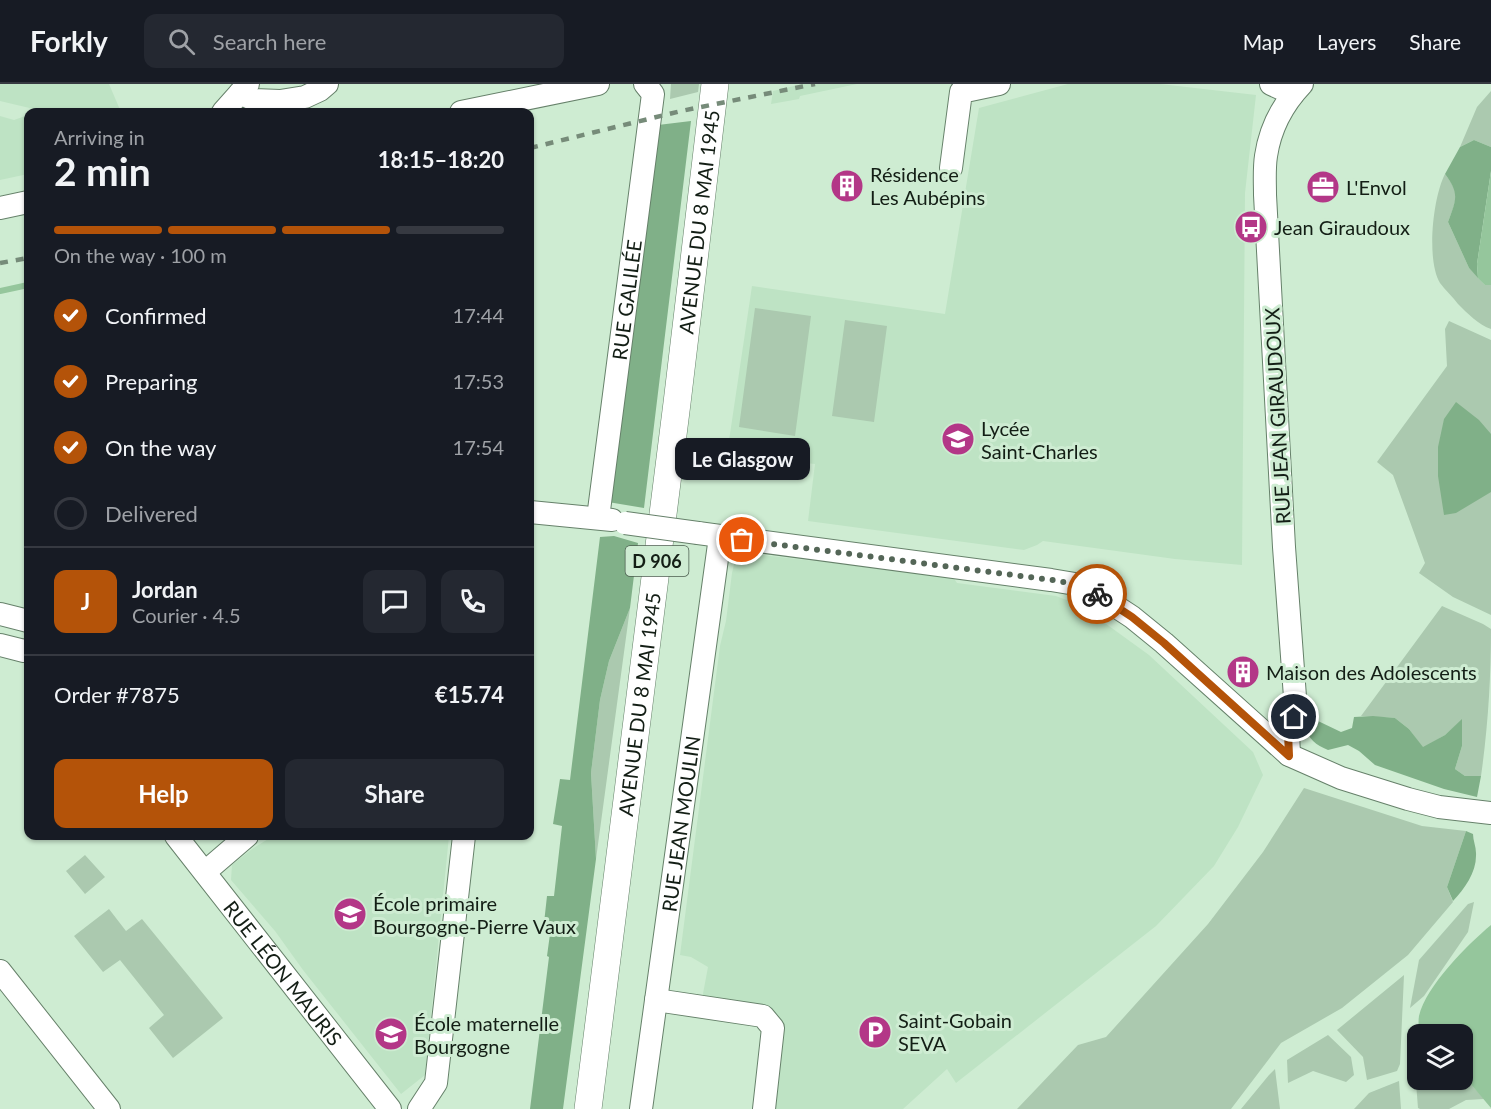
<!DOCTYPE html>
<meta charset="utf-8">
<style>
:root{--surface:#171b24;--page:#242831;--text:#f1f3f6;--muted:#9ea1a6;--line:#363941;--accent:#b45309}
body{margin:0;font-family:Lato,sans-serif;background:var(--page);color:var(--text);height:100vh;display:flex;flex-direction:column;font-size:22px;white-space:nowrap}
*{box-sizing:border-box;margin:0}
p{font-size:20px;color:var(--muted)}
.icon{flex:none;width:33px;height:33px;fill:none;stroke:currentColor;stroke-width:2;stroke-linecap:round;stroke-linejoin:round}
.map{position:relative;flex:1;overflow:hidden}
.details{position:absolute;left:24px;top:24px;width:510px;height:732px;display:flex;flex-direction:column;background:var(--surface);border-radius:12px;box-shadow:0 2px 4px #0004}
.details>*{flex:none}
.tools{position:absolute;left:1407px;top:940px;display:grid;gap:12px}
.tools a{display:grid;place-items:center;width:66px;height:66px;border-radius:12px;background:var(--surface);box-shadow:0 2px 4px #0004;font-size:30px}
.pin{position:absolute;display:grid;place-items:center;width:51px;height:51px;color:#fff;margin:-26px;border:3px solid #fff;border-radius:50%;box-shadow:0 2px 6px #0007}
.courier{position:absolute;display:grid;place-items:center;width:60px;height:60px;margin:-30px;border:4px solid #b45309;border-radius:50%;background:#fff;color:#222;box-shadow:0 2px 8px #0007}
.bubble{position:absolute;height:42px;border-radius:12px;background:var(--surface);box-shadow:0 2px 4px #0004;font-size:20px;font-weight:700;line-height:42px;text-align:center}
.summary em{font-style:normal;font-weight:700}
.summary div{display:flex;flex-direction:column-reverse}
.summary{display:flex;align-items:center;justify-content:space-between;height:102px;padding:0 30px}
h1{font-size:39px;font-weight:700;line-height:45px}
.bar{display:grid;grid-template-columns:repeat(4,1fr);gap:9px 6px;align-content:center;height:72px;padding:0 30px}
.bar i{height:8px;border-radius:4px;background:var(--line)}
.bar .on{background:var(--accent)}
.bar p{grid-column:span 4}
.line{display:flex;align-items:center;gap:15px;padding:0 30px;border-top:2px solid var(--line)}
.line div{flex:1}
.round{display:grid;place-items:center;flex:none;width:63px;height:63px;border-radius:12px;background:var(--page)}
ol{padding:0 30px;list-style:none}
li{display:flex;align-items:center;gap:18px;height:66px}
li p{margin-inline-start:auto}
li .icon{padding:6px;border-radius:50%;background:var(--accent);color:#fff;stroke-width:4}
li:last-child{color:var(--muted)}
li i{width:33px;height:33px;border:3px solid var(--line);border-radius:50%}
.action{display:flex;gap:12px;margin-top:auto;padding:12px 30px}
.action a{flex:1;height:69px;border-radius:12px;background:var(--accent);color:#fff;font-size:24px;font-weight:700;line-height:69px;text-align:center}
.action a+a{background:var(--page);color:var(--text)}
header{display:flex;align-items:center;gap:36px;box-sizing:border-box;height:84px;padding:0 30px;background:var(--surface);border-bottom:2px solid var(--line)}
header strong{font-size:28px}
nav{display:flex;gap:33px;margin-inline-start:auto;font-size:21px}
.search{width:420px;height:54px;background:var(--page);display:flex;align-items:center;gap:15px;box-sizing:border-box;padding:0 21px;border-radius:12px;color:var(--muted);font-size:22px}
.map>svg:first-child{display:block}
</style>
<header>
<strong>Forkly</strong>
<div class="search"><svg class="icon" aria-label="search" viewBox="0 0 24 24"><circle cx="10" cy="10" r="6"/><path d="M15 15l6 6"/></svg>Search here</div>
<nav><a>Map</a><a>Layers</a><a>Share</a></nav>
</header>
<div class="map">
<svg width="1491" height="1025" viewBox="0 0 1491 1025">
<rect width="100%" height="100%" fill="#ceecd2"/>
<path fill="#bee3c4" d="M0 0H109L121 28H34L38 26 0 17Z
M802 0H857L800 12 799 15 771 20 773 7Z
M1068 0H1160L1256 11 1245 109 1242 481 1175 475 1043 457 1037 461 1024 466 808 437 815 380 727 370 752 202 945 230 979 24Z
M28 31V90L0 96V32L14 36Z
M737 468 953 493 957 499 1056 512 1080 521 1149 571 1253 668 1263 691 1238 743 1214 782 1156 842 956 999 947 985 903 1025H768L782 939 772 925 702 915 708 883 691 873 680 871 720 562 726 537 732 489Z
M273 752H449L425 991 401 1010 303 886 275 847 231 796 232 781 252 765Z"/>
<path fill="#abc9af" d="M671 0H699L698 8 670 15Z
M1491 7V63L1474 56 1460 63 1477 23Z
M1445 90C1461 110 1456 116 1448 138L1469 184 1485 201H1491V245C1479 241 1467 229 1458 220 1453 213 1445 206 1440 199 1426 176 1433 113 1445 90Z
M755 224 811 232 795 352 739 343Z
M845 236 887 242 874 338 832 332Z
M1449 237 1491 256V531L1453 513 1419 489 1425 479 1393 391 1377 378 1447 282 1445 245Z
M1442 522 1483 540 1491 545C1491 594 1488 643 1481 692H1465L1455 685 1462 662V636L1445 651 1423 664 1409 645 1395 634 1361 632Z
M630 524 596 775 591 689 600 616 609 577Z
M1304 704 1422 742 1466 747 1447 803 1453 818 1408 871 1342 924 1281 959 1231 1025H1017L1078 961 1106 953 1208 840 1263 768Z
M85 771 105 793 85 810 66 787Z
M1474 818 1468 848 1424 912 1410 924 1419 876 1468 820Z
M109 825 126 847 142 835 223 934 173 974 149 944 164 931 120 876 103 888 74 852Z
M1404 891 1400 980 1397 987 1367 996 1363 973 1337 946Z
M1328 951 1351 973 1354 991 1346 998 1313 987 1288 999 1287 976Z
M1417 984 1418 996H1462L1469 998 1484 1015 1466 1016 1449 1025H1420L1418 1024 1415 986Z
M1275 985 1280 1025H1241L1269 991Z
M1399 997 1401 1025H1354L1369 1009Z"/>
<path fill="#80b088" d="M691 37 644 424 608 418 658 41Z
M1474 56 1491 63V87L1477 180 1478 194 1469 184 1448 138C1456 116 1460 110 1445 90L1460 63Z
M1456 318 1479 336 1491 350V408L1456 429 1444 431 1438 392V363L1444 335Z
M614 452 638 459 630 524 609 577 600 616 591 689 596 775 563 1025H530L549 873 547 872 550 850 543 848 547 812H554L562 742 553 740 560 695 570 696 600 453Z
M1373 632 1395 634 1409 645 1423 663 1445 651 1462 635V662L1455 685 1465 692H1481L1477 713 1444 705 1375 681 1359 667 1348 661 1328 666C1316 661 1308 655 1305 642L1318 637 1341 648 1352 644 1354 633Z
M1466 747 1473 750C1473 756 1476 763 1476 769 1477 788 1465 804 1453 817L1447 803Z"/>
<path fill="#95c69c" d="M1491 87V201H1485L1478 194 1477 180Z
M1491 841V1024L1469 998 1463 996 1462 951H1419C1419 945 1418 938 1419 932 1426 902 1468 860 1491 841Z"/>
<g fill="none" stroke-linecap="round" stroke-linejoin="round">
<path stroke="#95c69c" stroke-width="6" d="M0 207 28 201"/>
<g stroke="#66816a" stroke-width="24">
<g id="minor">
<path d="M1271 0 1293 10"/>
<path d="M240 9 254 16 280 17 305 13 320 6 327 0"/>
<path d="M223 28 248 0"/>
<path d="M461 28 598 0"/>
<path d="M951 84 961 8 999 0"/>
<path d="M0 124 28 118"/>
<path d="M530 428 612 436"/>
<path id="s1" d="M598 434 653 10 645 0"/>
<path d="M698 449 1051 496 1081 501 1100 512 1132 533 1164 559 1289 671 1341 694 1408 715 1439 723 1491 729"/>
<path d="M0 530 28 537"/>
<path d="M0 561 24 567 28 566"/>
<path d="M1289 671 1288 649 1294 633 1295 613 1284 463 1265 111C1265 98 1264 85 1266 72 1270 45 1283 20 1302 0"/>
<path id="s2" d="M176 752 390 1025"/>
<path d="M205 788 247 752"/>
<path d="M0 887 109 1025"/>
<path d="M656 916 763 932 773 944 764 1025"/>
<path d="M419 1025 436 999 464 752"/>
<path id="s3" d="M641 1025 720 453"/>
</g>
</g>
<g stroke="#66816a" stroke-width="28">
<g id="major">
<path id="s4" d="M588 1025 677 319 715 0"/>
</g>
</g>
<use href="#minor" stroke="#fff" stroke-width="22"/>
<use href="#major" stroke="#fff" stroke-width="27"/>
<path stroke="#768b79" stroke-width="4.5" stroke-dasharray="8 8" stroke-linecap="butt" d="M530 64 681 27 815 0
M0 179 28 174"/>
<g stroke="#66816a" stroke-width="24" stroke-linecap="butt">
<path id="minor-bridge" d="M625 439 698 449"/>
</g>
<use href="#minor-bridge" stroke="#fff" stroke-width="22"/>
</g>
<g fill="none" stroke-linecap="round" stroke-linejoin="round">
<path stroke="#546657" stroke-width="6" stroke-dasharray="0 10.8" d="M742 456 1052 496 1081 501 1097 510"/>
<path stroke="#b45309" stroke-width="8" d="M1097 510 1132 533 1164 559 1289 672 1288 649 1294 633"/>
</g>
<defs>
<g id="building-disc" transform="scale(1.725)"><circle r="9.5" fill="#b33787" stroke="#ceecd2"/><path d="M-4-6H4V6H1V3H-1V6H-4ZM-2.5-4.3h1.7v1.8h-1.7ZM.8-4.3h1.7v1.8H.8ZM-2.5-1h1.7V.8h-1.7ZM.8-1h1.7V.8H.8Z" fill="#fff"/></g>
<g id="office-disc" transform="scale(1.725)"><circle r="9.5" fill="#b33787" stroke="#ceecd2"/><path d="M-6-3h4V-5.5h4V-3h4V5H-6ZM-1-4.5V-3h2v-1.5ZM-6 0V1H6V0Z" fill="#fff"/></g>
<g id="bus-disc" transform="scale(1.725)"><circle r="9.5" fill="#b33787" stroke="#ceecd2"/><path d="M-5-6H5V4H4V6H2V4H-2V6H-4V4H-5ZM-3.5-4V0h7V-4ZM-3.5 1.2v1.5H-2V1.2ZM2 1.2v1.5H3.5V1.2Z" fill="#fff"/></g>
<g id="school-disc" transform="scale(1.725)"><circle r="9.5" fill="#b33787" stroke="#ceecd2"/><path d="M0-5L7-2L0 1L-7-2ZM-4 1L0 2.5L4 1V4Q0 6-4 4Z" fill="#fff"/></g>
<g id="parking-disc" transform="scale(1.725)"><circle r="9.5" fill="#b33787" stroke="#ceecd2"/><path d="M-3.5-5.5H1a3.5 3.5 0 0 1 0 7H-1V5.5H-3.5ZM-1-3.4V-.6H.8a1.4 1.4 0 0 0 0-2.8Z" fill="#fff"/></g>
</defs>
<g fill-rule="evenodd">
<use href="#building-disc" x="847" y="102"/>
<use href="#office-disc" x="1323" y="103"/>
<use href="#bus-disc" x="1251" y="143"/>
<use href="#school-disc" x="958" y="355"/>
<use href="#building-disc" x="1243" y="588"/>
<use href="#school-disc" x="350" y="830"/>
<use href="#parking-disc" x="875" y="948"/>
<use href="#school-disc" x="391" y="950"/>
</g>
<g text-anchor="middle" dominant-baseline="central" stroke-width="6" stroke-linejoin="round" paint-order="stroke">
<rect fill="#ceecd2" stroke="#4b5c4e" stroke-width="1.5" x="625.5" y="462" width="63" height="30" rx="4.5"/>
<g font-size="18" font-weight="bold" fill="#131e15">
<text x="657" y="477">D 906</text>
</g>
<g font-size="20" fill="#131e15" stroke="#ceecd2" text-anchor="start">
<text x="870" y="90">Résidence<tspan x="870" dy="23">Les Aubépins</tspan></text>
<text x="1346" y="103">L'Envol</text>
<text x="1274" y="143">Jean Giraudoux</text>
<text x="981" y="344">Lycée<tspan x="981" dy="23">Saint-Charles</tspan></text>
<text x="1266" y="588">Maison des Adolescents</text>
<text x="373" y="819">École primaire<tspan x="373" dy="23">Bourgogne-Pierre Vaux</tspan></text>
<text x="898" y="936">Saint-Gobain<tspan x="898" dy="23">SEVA</tspan></text>
<text x="414" y="939">École maternelle<tspan x="414" dy="23">Bourgogne</tspan></text>
</g>
<g font-size="20" fill="#131e15" stroke="#ceecd2">
<text stroke="none"><textPath href="#s4" startOffset="894">AVENUE DU 8 MAI 1945</textPath></text>
<text stroke="none"><textPath href="#s1" startOffset="220">RUE GALILÉE</textPath></text>
<text transform="translate(1277 332) rotate(-93)">RUE JEAN GIRAUDOUX</text>
<text stroke="none"><textPath href="#s4" startOffset="408">AVENUE DU 8 MAI 1945</textPath></text>
<text stroke="none"><textPath href="#s3" startOffset="288">RUE JEAN MOULIN</textPath></text>
<text stroke="none"><textPath href="#s2" startOffset="174">RUE LÉON MAURIS</textPath></text>
</g>
</g>
</svg>
<div class="tools">
<a><svg class="icon" aria-label="layers" viewBox="0 0 24 24"><path d="M12 4l9 5-9 5-9-5zM3 14l9 5 9-5"/></svg></a>
</div>
<div class="pin" style="left:742px;top:456px;background:#ea580c"><svg class="icon" aria-label="bag" viewBox="0 0 24 24"><path d="M5 8h14l-1 12H6zM9 8a3 3 0 0 1 6 0"/></svg></div>
<div class="pin" style="left:1294px;top:633px;background:#1f2937"><svg class="icon" aria-label="home" viewBox="0 0 24 24"><path d="M3 11l9-7 9 7M6 9v11h12V9"/></svg></div>
<div class="courier" style="left:1097px;top:510px"><svg class="icon" aria-label="bike" viewBox="0 0 24 24"><circle cx="6" cy="16" r="4"/><circle cx="18" cy="16" r="4"/><path d="M6 16l4-8h5l3 8M10 8l3 8H6M13 5h3"/></svg></div>
<div class="bubble" style="left:675px;top:354px;width:135px">Le Glasgow</div>
<section class="details">
<div class="summary"><div><h1>2 min</h1><p>Arriving in</p></div><em>18:15–18:20</em></div>
<div class="bar"><i class="on"></i><i class="on"></i><i class="on"></i><i></i><p>On the way · 100 m</p></div>
<ol>
<li><svg class="icon" aria-label="check" viewBox="0 0 24 24"><path d="M5 12l5 5 9-10"/></svg>Confirmed<p>17:44</p></li>
<li><svg class="icon" aria-label="check" viewBox="0 0 24 24"><path d="M5 12l5 5 9-10"/></svg>Preparing<p>17:53</p></li>
<li><svg class="icon" aria-label="check" viewBox="0 0 24 24"><path d="M5 12l5 5 9-10"/></svg>On the way<p>17:54</p></li>
<li><i></i>Delivered</li>
</ol>
<div class="line" style="height:108px"><b class="round" style="background:var(--accent);color:#fff">J</b><div><b>Jordan</b><p>Courier · 4.5</p></div><a class="round"><svg class="icon" aria-label="chat" viewBox="0 0 24 24"><path d="M4 5h16v11H9l-5 4z"/></svg></a><a class="round"><svg class="icon" aria-label="phone" viewBox="0 0 24 24"><path d="M5 4h4l2 5-3 2q2 4 5 5l2-3 5 2v4C11 20 4 13 5 4z"/></svg></a></div>
<div class="line" style="height:78px"><div>Order #7875</div><b>€15.74</b></div>
<div class="action"><a>Help</a><a>Share</a></div>
</section>
</div>
